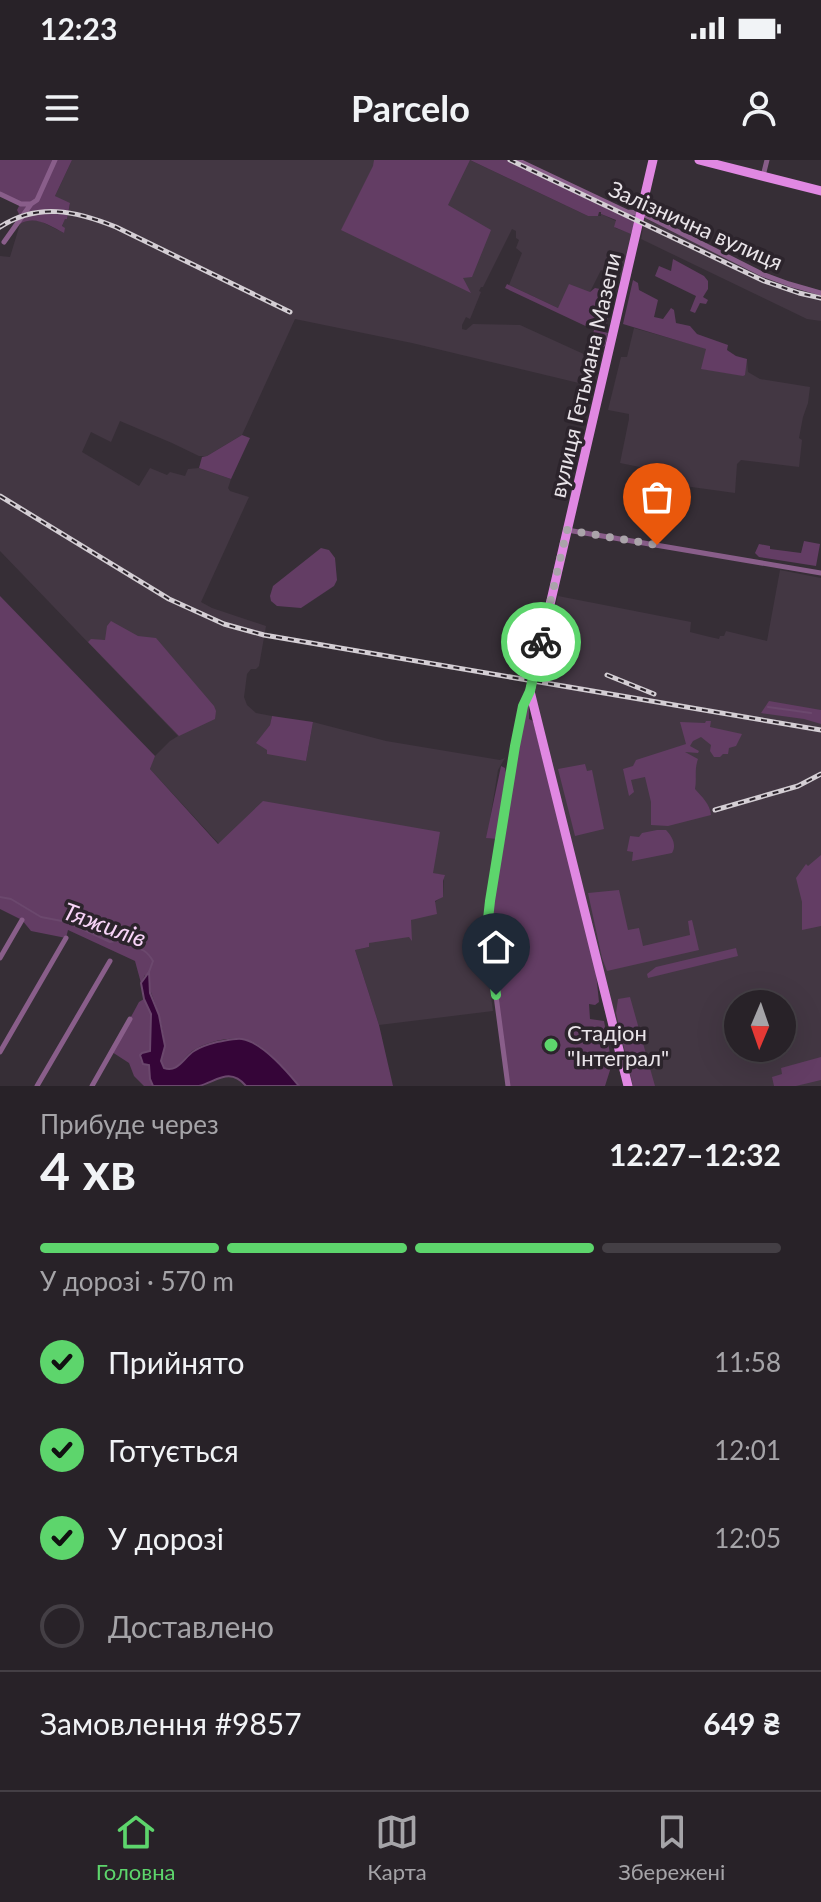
<!DOCTYPE html>
<html lang="uk">
<meta charset="utf-8">
<style>
:root{--surface:#282228;--page:#342f34;--text:#f1f3f6;--muted:#a5a4a8;--line:#443f45;--accent:#5dd56c}
body{margin:0;font-family:Lato,sans-serif;background:var(--page);color:var(--text);height:100vh;display:flex;flex-direction:column;font-size:30px;white-space:nowrap}
*{box-sizing:border-box;margin:0}
p{font-size:26px;color:var(--muted)}
.icon{flex:none;width:44px;height:44px;fill:none;stroke:currentColor;stroke-width:2;stroke-linecap:round;stroke-linejoin:round}
.map{position:relative;height:926px;overflow:hidden}
.sheet{display:flex;flex-direction:column;background:var(--surface);flex:1}
.sheet>*{flex:none}
.needle{width:52px;rotate:182deg}
.controls{position:absolute;left:724px;top:830px;display:grid;gap:16px}
.controls a{display:grid;place-items:center;width:72px;height:72px;border-radius:50%;background:var(--surface);box-shadow:0 8px 32px #0002,0 0 0 2px var(--line);font-size:40px}
.pin{position:absolute;display:grid;place-items:center;width:68px;height:68px;color:#fff;margin:-82px -34px;border-radius:50% 50% 50% 0;rotate:-45deg;box-shadow:0 0 8px #0007}
.pin .icon{rotate:45deg}
.courier{position:absolute;display:grid;place-items:center;width:80px;height:80px;margin:-40px;border:6px solid #5dd56c;border-radius:50%;background:#fff;color:#222;box-shadow:0 2px 10px #0007}
.summary em{font-style:normal;font-weight:700}
.summary div{display:flex;flex-direction:column-reverse}
.summary{display:flex;align-items:center;justify-content:space-between;height:136px;padding:0 40px}
h1{font-size:52px;font-weight:700;line-height:60px}
.bar{display:grid;grid-template-columns:repeat(4,1fr);gap:12px 8px;align-content:center;height:96px;padding:0 40px}
.bar i{height:10px;border-radius:6px;background:var(--line)}
.bar .selected{background:var(--accent)}
.bar p{grid-column:span 4}
.line{display:flex;align-items:center;gap:20px;padding:0 40px;border-top:2px solid var(--line)}
.line div{flex:1}
ol{padding:0 40px;list-style:none}
li{display:flex;align-items:center;gap:24px;height:88px}
li p{margin-inline-start:auto}
li .icon{padding:8px;border-radius:50%;background:var(--accent);color:#111;stroke-width:4}
li:last-child{color:var(--muted)}
li i{width:44px;height:44px;border:4px solid var(--line);border-radius:50%}
.status{display:flex;justify-content:space-between;align-items:center;height:56px;padding:0 40px;background:var(--surface);direction:ltr}
.status svg{height:22px;fill:currentColor}
header{display:flex;justify-content:space-between;align-items:center;height:104px;padding:0 40px;background:var(--surface);font-size:36px;font-weight:700}
.tabs{display:flex;justify-content:space-around;align-items:center;height:112px;border-top:2px solid var(--line);background:var(--surface);font-size:22px;color:var(--muted)}
.tabs a{display:grid;justify-items:center;gap:4px}
.tabs .selected{color:var(--accent)}
.map>svg:first-child{display:block}
</style>
<div class="status"><b>12:23</b><svg viewBox="0 0 49 12"><path d="M0 12V9h3v3zM5 12V6h3v6zM10 12V3h3v9zM15 12V0h3v12zM26 1h20v11H26zM47 4h2v5h-2z"/></svg></div>
<header><svg class="icon" aria-label="menu" viewBox="0 0 24 24"><path d="M4 6h16M4 12h16M4 18h16"/></svg>Parcelo<svg class="icon" aria-label="person" viewBox="0 0 24 24"><circle cx="12" cy="8" r="4"/><path d="M4 21q1-7 8-7t8 7"/></svg></header>
<div class="map">
<svg width="821" height="926" viewBox="0 0 821 926">
<rect width="100%" height="100%" fill="#362e36"/>
<path fill="#433743" fill-rule="evenodd" d="M72 0H470L588 56H601V54L616 61 615 68 633 74 622 120 601 110 590 132 558 148 509 125 522 93 516 88 519 80 516 78V71L512 69 483 127H481L479 131 481 132 470 159 466 157 462 165V169L466 170 473 164 520 165 588 196 589 200 583 224 412 183 295 159 242 275 207 296H199L172 283 120 261 111 282 91 272 82 292 139 326 150 308 167 315 170 312 185 316 188 309 199 308 231 319 228 328 230 331 249 337 201 442 212 448 266 466 259 506 256 509H251L247 514 244 537 247 545 256 553 272 556 270 565 257 583 306 601 313 562 386 581 500 600 505 598 498 610 487 678 496 679 482 769 493 851 379 865 355 790 369 787V783L411 760 443 736 444 715 219 684 150 609 154 597 170 581 178 576 0 391V96L10 97 20 64 26 60 40 61 64 73 62 67 65 58 67 59 70 44 55 36Z
M645 58 767 118 801 131 821 136V161L807 159 641 79Z
M634 168 747 200 748 212 760 219 810 227 808 243 803 257 799 278 802 280 799 307 741 300 737 304 735 333 677 325 679 315 620 303 629 259V254L608 250 621 197H627Z
M780 410 821 418V926H631L534 531 558 436 691 462 690 472 710 477 719 479 720 476H724L726 471 767 481ZM738 844H782V888H738Z"/>
<path fill="#633d64" d="M0 0H72L55 36 70 43 67 59H65L62 66 65 68 64 73C50 66 35 55 20 64L16 60 19 54 17 50 20 44 0 34Z
M374 0H470L448 45 491 70 472 117 463 118 471 133 341 70 373 6Z
M470 0H517L627 52 638 53 631 74 614 67 616 60 601 54V52H599L598 56H588Z
M673 99 704 116 708 121V129L703 137 708 140 706 144 700 143 695 153 690 151 696 136 655 116 659 106 671 111Z
M633 120 638 123 639 130 658 140 654 157 663 159 671 148 674 150 676 163 690 166 697 174 728 185 727 190 736 196 747 199 745 215 743 216 701 209 706 189 623 164Z
M507 124 558 148 569 124 590 132 595 128 600 129V131L614 137 604 172 608 173 605 186 602 188H590L594 170 505 128Z
M242 275 250 278 231 319 199 308 202 297 207 296Z
M804 381 820 384 816 406 759 397 755 393 759 384 770 386V389L801 393Z
M321 388 329 390 335 398 337 420 334 426 301 448 277 446 271 441 270 436 273 426Z
M0 436 155 596 150 609 218 684 263 641 440 672 433 713 445 715 443 721V737L435 741 437 754 411 760 412 781 409 777 369 783V787L355 790 379 865 393 926H299C288 912 269 890 253 882 237 874 207 881 192 891 186 896 180 903 175 909 170 909 167 911 163 906 158 899 165 890 164 882 163 859 152 837 145 815L141 823 135 801 68 770 66 778 31 771 22 760 0 749Z
M111 461 138 476 156 478 214 546 216 551 215 559 179 576 88 482 91 479 105 480 107 466Z
M769 541 821 550V564L804 559 761 553Z
M529 545V559L533 561 595 803 599 842 595 845 589 844 590 859 604 861 612 904 605 926H508L487 768 519 567 524 560 526 546Z
M272 556 313 562 306 601 267 594V590L256 583 270 565Z
M706 561H711L710 567 742 574 736 586 729 588 728 594H723L720 597H714L710 591 711 585 701 577 693 581 690 586 699 591 698 593 685 592 698 599C694 610 697 619 695 629 702 637 710 644 711 655L668 666 651 665V642L645 617 631 620 634 632 629 636 623 609 633 606 636 600 686 584 680 562 705 563Z
M585 604 587 611 592 610 604 669 575 676 558 609Z
M501 606 505 608 506 613 496 679 486 678Z
M657 670H666C672 676 677 685 672 693L632 701 633 692 627 691 630 676 639 677 642 673Z
M821 695V766L802 770V742L796 718 806 704 808 706Z
M619 730 628 770 639 768 643 786 690 775 688 761 692 760 699 790 607 811 602 798 588 733Z
M736 788 738 796 648 818 647 814 656 807Z
M630 837 655 926H633L616 853 618 839Z
M144 839 151 854 150 891 140 895 141 901 149 905 150 919 153 926H144L134 916 129 903 112 892 139 842Z
M821 897V920L796 926H774L772 917 782 914 781 908Z"/>
<path fill="#350538" stroke="#6b486d" stroke-width="2" d="M149 812 150 833 159 855 163 876 165 886 161 901 164 908C178 913 183 898 194 891 201 886 209 884 217 882 225 881 234 878 242 879 262 882 286 910 299 926H246C230 907 217 921 199 926 185 926 167 926 153 926L150 919 149 905 143 904 140 895 142 893 150 891 151 854 144 839 141 823Z"/>
<g fill="none" stroke-linecap="round" stroke-linejoin="round">
<path stroke="#6b486d" stroke-width="2" d="M768 547 811 553
M0 737 11 739 41 757 67 762 110 782 120 780C134 790 143 784 153 801L149 812"/>
<path stroke="#895e8a" stroke-width="5" d="M517 0 627 52 641 53 762 114 789 124 821 133
M763 16 767 0
M0 34 21 44H30
M4 82 31 44 37 40 55 0
M567 370 821 413
M0 798 22 760
M0 892 66 778
M37 926 110 801
M92 926 130 859
M508 926 487 768 496 696 511 605 523 546 530 532"/>
<path stroke="#e088e2" stroke-width="9" d="M699 0 821 31
M628 926 530 531 653 0"/>
<g stroke="#d4ced4" stroke-width="5">
<path id="rail" d="M510 0 764 121 799 133 821 138
M0 67C38 42 76 51 116 67L290 152
M0 336 169 439 224 464 264 475 821 570
M607 515 654 534
M715 650 798 626 821 614"/>
</g>
<use href="#rail" stroke="#2c242c" stroke-width="2" stroke-dasharray="6" stroke-linecap="butt"/>
</g>
<g fill="none" stroke-linecap="round" stroke-linejoin="round">
<path stroke="#aaa4aa" stroke-width="8" stroke-dasharray="0 14.4" d="M541 482 567 370 657 385"/>
<path stroke="#5dd56c" stroke-width="10" d="M496 835 487 768 490 741 515 586 523 546 530 531 541 482"/>
</g>
<circle fill="#5dd56c" stroke="#2c242c" stroke-width="3" cx="551" cy="885" r="8"/>
<g text-anchor="middle" dominant-baseline="central" stroke-width="7" stroke-linejoin="round" paint-order="stroke">
<g font-size="22" fill="#e9e4e9" stroke="#2c242c">
<text transform="translate(696 65) rotate(24)">Залізнична вулиця</text>
<text transform="translate(585 215) rotate(-77)">вулиця Гетьмана Мазепи</text>
</g>
<g font-size="22" fill="#e9e4e9" stroke="#2c242c" text-anchor="start">
<text x="567" y="872">Стадіон<tspan x="567" dy="25">"Інтеграл"</tspan></text>
</g>
<g font-size="24" font-style="italic" fill="#f8d4f8" stroke="#2c242c">
<text transform="translate(105 764) rotate(20)">Тяжилів</text>
</g>
</g>
</svg>
<div class="controls">
<a><svg class="needle" viewBox="-14 -14 28 28"><path d="M0-13l5 13h-10z" fill="#e53935"/><path d="M0 13l5-13h-10z" fill="#a5a4a8"/></svg></a>
</div>
<div class="pin" style="left:657px;top:385px;background:#ea580c"><svg class="icon" aria-label="bag" viewBox="0 0 24 24"><path d="M5 8h14l-1 12H6zM9 8a3 3 0 0 1 6 0"/></svg></div>
<div class="pin" style="left:496px;top:835px;background:#1f2937"><svg class="icon" aria-label="home" viewBox="0 0 24 24"><path d="M3 11l9-7 9 7M6 9v11h12V9"/></svg></div>
<div class="courier" style="left:541px;top:482px"><svg class="icon" aria-label="bike" viewBox="0 0 24 24"><circle cx="6" cy="16" r="4"/><circle cx="18" cy="16" r="4"/><path d="M6 16l4-8h5l3 8M10 8l3 8H6M13 5h3"/></svg></div>
</div>
<section class="sheet">
<div class="summary"><div><h1>4 хв</h1><p>Прибуде через</p></div><em>12:27–12:32</em></div>
<div class="bar"><i class="selected"></i><i class="selected"></i><i class="selected"></i><i></i><p>У дорозі · 570 m</p></div>
<ol>
<li><svg class="icon" aria-label="check" viewBox="0 0 24 24"><path d="M5 12l5 5 9-10"/></svg>Прийнято<p>11:58</p></li>
<li><svg class="icon" aria-label="check" viewBox="0 0 24 24"><path d="M5 12l5 5 9-10"/></svg>Готується<p>12:01</p></li>
<li><svg class="icon" aria-label="check" viewBox="0 0 24 24"><path d="M5 12l5 5 9-10"/></svg>У дорозі<p>12:05</p></li>
<li><i></i>Доставлено</li>
</ol>
<div class="line" style="height:104px"><div>Замовлення #9857</div><b>649 ₴</b></div>
</section>
<nav class="tabs">
<a class="selected"><svg class="icon" aria-label="home" viewBox="0 0 24 24"><path d="M3 11l9-7 9 7M6 9v11h12V9"/></svg>Головна</a>
<a><svg class="icon" aria-label="map" viewBox="0 0 24 24"><path d="M3 6l6-2 6 2 6-2v14l-6 2-6-2-6 2zM9 4v14M15 6v14"/></svg>Карта</a>
<a><svg class="icon" aria-label="saved" viewBox="0 0 24 24"><path d="M7 4h10v16l-5-4-5 4z"/></svg>Збережені</a>
</nav>
